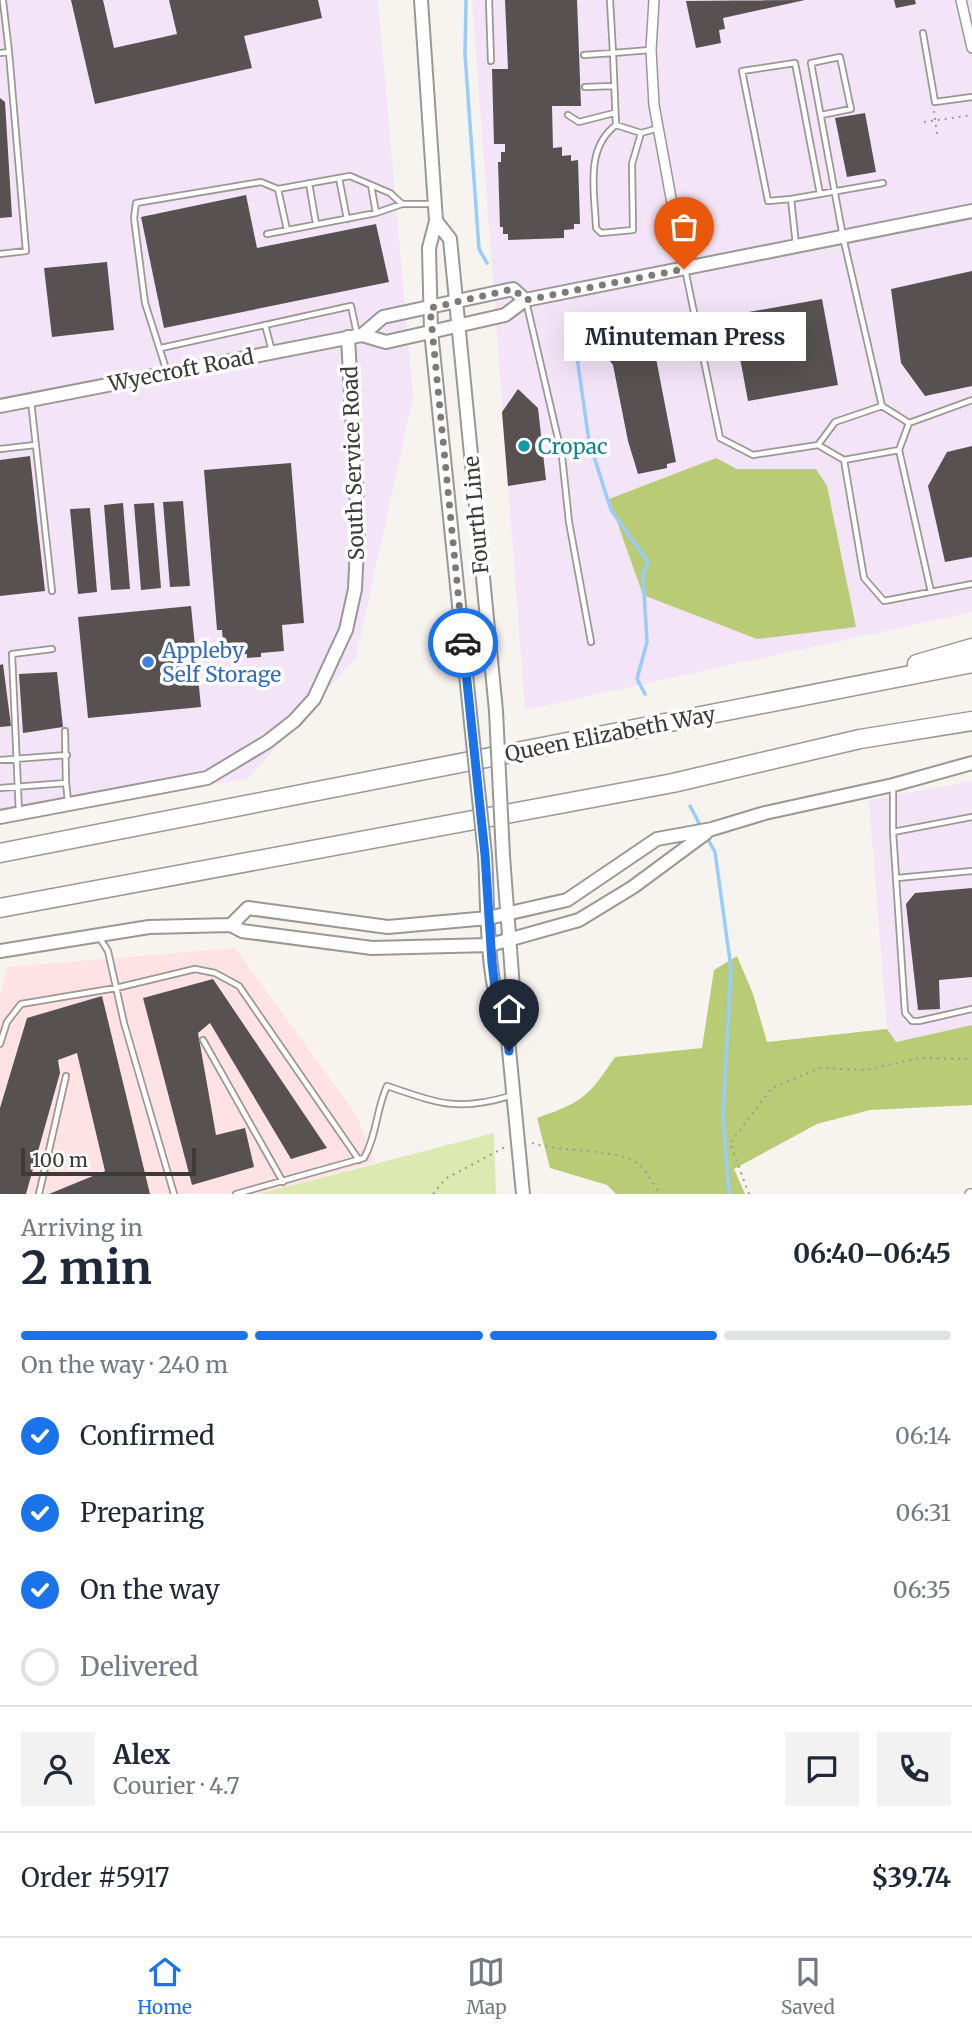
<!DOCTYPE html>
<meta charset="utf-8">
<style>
:root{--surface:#fff;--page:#f2f2f3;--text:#1f2937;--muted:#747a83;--line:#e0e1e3;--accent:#1a73e8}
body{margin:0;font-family:Merriweather,serif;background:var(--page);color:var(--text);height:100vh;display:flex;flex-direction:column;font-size:26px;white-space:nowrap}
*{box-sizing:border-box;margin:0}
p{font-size:23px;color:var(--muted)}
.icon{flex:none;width:38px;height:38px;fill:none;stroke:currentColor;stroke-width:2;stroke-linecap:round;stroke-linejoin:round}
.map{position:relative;height:1194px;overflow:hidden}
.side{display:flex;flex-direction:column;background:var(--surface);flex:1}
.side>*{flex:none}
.scale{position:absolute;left:21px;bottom:18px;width:175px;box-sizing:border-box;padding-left:7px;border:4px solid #3c3b39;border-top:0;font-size:19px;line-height:24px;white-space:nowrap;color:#3c3b39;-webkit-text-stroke:5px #fff;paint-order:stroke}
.pin{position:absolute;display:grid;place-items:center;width:60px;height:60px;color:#fff;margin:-72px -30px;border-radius:50% 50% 50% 0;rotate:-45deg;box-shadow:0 0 7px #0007}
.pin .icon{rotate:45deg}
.courier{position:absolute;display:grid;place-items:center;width:70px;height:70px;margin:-35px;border:5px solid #1a73e8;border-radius:50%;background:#fff;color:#222;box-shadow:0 2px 9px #0007}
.bubble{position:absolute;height:49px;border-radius:0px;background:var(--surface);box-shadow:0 7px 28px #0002;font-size:23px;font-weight:700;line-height:49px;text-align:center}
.overview em{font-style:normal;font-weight:700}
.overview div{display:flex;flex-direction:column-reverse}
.overview{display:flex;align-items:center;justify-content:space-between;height:119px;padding:0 21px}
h1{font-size:46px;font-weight:700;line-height:52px}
.bar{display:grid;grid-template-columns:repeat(4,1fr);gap:10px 7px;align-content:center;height:84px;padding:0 21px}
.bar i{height:9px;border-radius:5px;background:var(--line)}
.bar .on{background:var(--accent)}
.bar p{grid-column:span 4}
.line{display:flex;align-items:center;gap:18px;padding:0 21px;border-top:2px solid var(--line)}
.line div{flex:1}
.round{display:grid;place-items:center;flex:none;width:74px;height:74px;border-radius:0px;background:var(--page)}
ol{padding:0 21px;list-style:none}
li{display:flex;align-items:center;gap:21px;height:77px}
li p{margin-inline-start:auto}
li .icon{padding:7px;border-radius:50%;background:var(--accent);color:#fff;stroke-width:4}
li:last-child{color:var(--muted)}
li i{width:38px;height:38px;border:4px solid var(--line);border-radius:50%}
.tab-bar{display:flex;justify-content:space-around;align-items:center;height:98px;border-top:2px solid var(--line);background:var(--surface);font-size:19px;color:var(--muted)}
.tab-bar a{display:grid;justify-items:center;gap:4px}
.tab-bar .on{color:var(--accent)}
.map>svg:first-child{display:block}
</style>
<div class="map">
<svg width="972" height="1194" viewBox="0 0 972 1194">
<rect width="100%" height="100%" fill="#f7f3ef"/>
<path fill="#fee2e4" d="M235 948 355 1113 376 1162 259 1194H0V996L7 967Z"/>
<path fill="#f3e4f7" d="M0 0H378L413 397 356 657 248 779 0 814Z
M472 0H972V612L525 710Z
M972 781V1025L895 1042 887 1029 869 800Z"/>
<path fill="#dce9b0" d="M494 1133 496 1194H259Z"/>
<path fill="#bacb75" d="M716 458 737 469H816L827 486 856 627 757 639 643 595 609 499Z
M737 956 753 994 767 1042 887 1029 896 1042 972 1025V1105L870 1110 817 1124 734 1169 745 1194H616L607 1185 550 1168 537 1118C583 1102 588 1097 615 1057L702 1048 714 970Z"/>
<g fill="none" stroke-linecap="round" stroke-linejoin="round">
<path stroke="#96cdfe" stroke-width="3.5" d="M466 0 465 54 479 249 487 263
M568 326 574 336 589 441 611 510 648 562 643 575 647 642 637 679 645 694
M690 806 699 823
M706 836 715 852 731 968 723 1115 729 1194"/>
</g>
<path fill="#575251" d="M71 0H103L114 48 177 34 169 0H318L322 18 244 36 252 68 95 104Z
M505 0H577L581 106H552L553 148 562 147V156L571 155V161L578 160 580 224H574V229L564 230V238L508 240V234H503V227H500L498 162H501V152H505V144H494L492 69H508Z
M805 0 723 18 725 29 719 30 721 43 696 48 686 1Z
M894 0H915L916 4 896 8Z
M0 98 5 102 12 217 0 218Z
M865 113 876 172 847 177 835 118Z
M246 195 257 248 376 224 389 282 164 328 141 217Z
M107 262 114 330 52 337 44 268Z
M972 271V386L925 396 901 363 891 289Z
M822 299 838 385 748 401 732 315Z
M640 334 642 344 647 343 649 354 655 353 676 462 667 464V468L638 474 628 441 613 365 606 356 603 339Z
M518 389 538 408 546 480 508 486 502 412Z
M972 446V557L945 562 928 486 947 452Z
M30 456 45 591 0 596V460Z
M291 463 304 623 282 625 284 651 261 653V657L247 658V654L224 655 222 630H217L204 470Z
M183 501 190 586 170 587 163 502Z
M123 503 130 589 111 590 104 505Z
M154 503 161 588 141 590 134 504Z
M90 508 97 592 78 594 70 509Z
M191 606 201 707 88 718 78 617Z
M3 664 11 726 0 727V665Z
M57 672 63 727 23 733 19 674Z
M972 888V977L939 980 940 1009 918 1010 906 904 915 893Z
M213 979 327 1148 291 1159 210 1023 198 1033 216 1135 245 1128 254 1167 192 1185 143 998Z
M102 996 150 1194H49L105 1171 77 1053 58 1060 60 1073 26 1194H0V1108L27 1018Z"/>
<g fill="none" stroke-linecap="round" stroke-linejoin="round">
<g stroke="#9b9894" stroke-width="8">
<path id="lane" d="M489 0 491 61
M3 1 9 52
M923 33 935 102 972 97
M0 53 9 52 26 251 0 254
M584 55 613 53 610 0
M585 87 613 86
M568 115 579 122 614 113
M821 115 851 109 840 57 811 63 843 237 882 406 909 423 899 450 931 592
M616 125 613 53 650 50
M641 133 632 164 633 230 601 233 596 228C595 193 584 149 616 125L641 133 659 128
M339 178 347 219
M309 183 316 224
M371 185 376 213
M820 194 883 183
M791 199 820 194 795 63 742 71 768 201 791 199 796 245
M287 230 278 189 350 176 390 193 402 204
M267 234 376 213 402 204H434
M685 269 720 438 753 455 818 445
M526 301 562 456 569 522 591 642
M265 325 272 351
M161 348 351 306 357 334
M167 372 145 303 134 218 136 203 261 182 278 189
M31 401 52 591
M909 423 972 400
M818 445 844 460 899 450
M818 445 835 422 882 406
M0 449 35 445
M844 460 864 578 884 601 972 584
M65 731 66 783
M0 760 67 755
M893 786V832L905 1013 912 1021H919L972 1009
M0 788 66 783 68 801
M19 813 12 654 52 649
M893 832 972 817
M897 878 972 871
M99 937 108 951 124 1023 174 1194
M203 1040 283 1182
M0 1044 7 1022 21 1004 116 988 195 969 215 973 239 986 359 1160
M39 1194 66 1076
M236 1194 364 1158C377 1135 376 1110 387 1086 438 1103 457 1112 510 1096"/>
</g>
<g stroke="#9b9894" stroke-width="12">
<path id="street" d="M654 0 651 50 654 105 684 269
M961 0 972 48
M970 1194H972"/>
</g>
<g stroke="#9b9894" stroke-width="16">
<path id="secondary" d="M421 0 436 221 429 248 431 331 471 723
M436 221 450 239 496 711
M362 335 383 317 513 289 525 300
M0 406 362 335 386 342 505 315 525 300 972 211
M0 817 207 778 267 742 294 721 314 699 346 630 355 589 358 525 348 337
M485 855C488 904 485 986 507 1029L523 1194
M503 856 515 1015 507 1029
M231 925 248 908 388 927 488 918 567 900 657 839 712 829 765 813 893 785 972 763
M0 951 149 927 231 925 242 931 372 948 490 945 579 920 633 887 706 833"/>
</g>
<g stroke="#9b9894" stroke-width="21">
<path id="highway" d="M917 664 972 648
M0 853 972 663
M0 908 673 783 860 739 972 721"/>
</g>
<path stroke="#9e9b98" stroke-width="2" stroke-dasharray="2 5" stroke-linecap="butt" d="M934 111 937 134
M924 122 972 115
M532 1143C561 1153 619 1147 641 1166 648 1173 654 1186 660 1194
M433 1194 445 1179 507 1146
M749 1194 730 1143 772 1088 820 1068 865 1070 920 1058 972 1059"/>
<use href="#lane" stroke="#fff" stroke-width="4.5"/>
<use href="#street" stroke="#fff" stroke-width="9"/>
<use href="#secondary" stroke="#fff" stroke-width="12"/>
<use href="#highway" stroke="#fff" stroke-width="18"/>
<g stroke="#9b9894" stroke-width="16" stroke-linecap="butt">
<path id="secondary-bridge" d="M496 711 503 856
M471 723 485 855"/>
</g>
<use href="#secondary-bridge" stroke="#fff" stroke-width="12"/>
</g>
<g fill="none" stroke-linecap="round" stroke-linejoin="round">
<path stroke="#7d7b79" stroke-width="7" stroke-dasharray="0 12.6" d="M463 643 430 308 513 289 526 300 684 269"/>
<path stroke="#1a73e8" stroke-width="9" d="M463 643 485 855 492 963 498 1012 507 1029 509 1051"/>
</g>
<circle fill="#0f9aa8" stroke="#fff" stroke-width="2.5" cx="524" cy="446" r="7"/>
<circle fill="#3f7fe0" stroke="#fff" stroke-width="2.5" cx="148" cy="662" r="7"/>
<g text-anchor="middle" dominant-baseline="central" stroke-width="7" stroke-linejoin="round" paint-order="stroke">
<g font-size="21" fill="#3c3b39" stroke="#fff">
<text transform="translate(181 370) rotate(-11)">Wyecroft Road</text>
<text transform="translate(353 463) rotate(-92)">South Service Road</text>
<text transform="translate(476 515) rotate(-95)">Fourth Line</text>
<text transform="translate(610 734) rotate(-11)">Queen Elizabeth Way</text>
</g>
<g font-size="21" fill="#0d838f" stroke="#fff" text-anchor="start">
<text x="538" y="446">Cropac</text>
</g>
<g font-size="21" fill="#366cbe" stroke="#fff" text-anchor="start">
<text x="162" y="650">Appleby<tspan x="162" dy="24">Self Storage</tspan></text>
</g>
</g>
</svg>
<div class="scale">100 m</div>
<div class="pin" style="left:684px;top:269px;background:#ea580c"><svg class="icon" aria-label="bag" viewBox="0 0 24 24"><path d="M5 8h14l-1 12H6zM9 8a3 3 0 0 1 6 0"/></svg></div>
<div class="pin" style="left:509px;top:1051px;background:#1f2937"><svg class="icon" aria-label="home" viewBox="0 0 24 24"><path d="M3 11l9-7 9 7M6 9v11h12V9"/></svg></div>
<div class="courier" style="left:463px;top:643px"><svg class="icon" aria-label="car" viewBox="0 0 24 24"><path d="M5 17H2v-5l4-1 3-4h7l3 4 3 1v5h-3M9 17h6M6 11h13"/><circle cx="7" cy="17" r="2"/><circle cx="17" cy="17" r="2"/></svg></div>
<div class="bubble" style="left:564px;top:312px;width:242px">Minuteman Press</div>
</div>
<section class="side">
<div class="overview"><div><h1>2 min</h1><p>Arriving in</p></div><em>06:40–06:45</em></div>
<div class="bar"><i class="on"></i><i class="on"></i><i class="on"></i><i></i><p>On the way · 240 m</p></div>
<ol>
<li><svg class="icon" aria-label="check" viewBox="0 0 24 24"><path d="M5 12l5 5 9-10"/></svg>Confirmed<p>06:14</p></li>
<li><svg class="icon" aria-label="check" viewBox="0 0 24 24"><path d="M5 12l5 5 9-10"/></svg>Preparing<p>06:31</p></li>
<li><svg class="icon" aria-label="check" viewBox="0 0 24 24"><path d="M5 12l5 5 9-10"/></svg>On the way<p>06:35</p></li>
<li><i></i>Delivered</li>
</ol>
<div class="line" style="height:126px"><a class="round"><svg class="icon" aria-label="person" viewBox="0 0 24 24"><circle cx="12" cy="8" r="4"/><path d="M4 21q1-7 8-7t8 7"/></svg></a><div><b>Alex</b><p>Courier · 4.7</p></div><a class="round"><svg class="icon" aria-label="chat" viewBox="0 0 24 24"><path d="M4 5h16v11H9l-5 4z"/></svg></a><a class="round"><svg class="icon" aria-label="phone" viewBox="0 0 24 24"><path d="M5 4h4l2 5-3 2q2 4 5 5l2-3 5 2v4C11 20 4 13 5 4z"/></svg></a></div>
<div class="line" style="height:91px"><div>Order #5917</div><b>$39.74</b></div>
</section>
<nav class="tab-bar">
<a class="on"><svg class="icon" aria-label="home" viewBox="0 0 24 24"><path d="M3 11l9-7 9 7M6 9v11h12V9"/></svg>Home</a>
<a><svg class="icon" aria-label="map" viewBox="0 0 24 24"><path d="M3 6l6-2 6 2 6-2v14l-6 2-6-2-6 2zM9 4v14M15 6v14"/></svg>Map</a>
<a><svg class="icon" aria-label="saved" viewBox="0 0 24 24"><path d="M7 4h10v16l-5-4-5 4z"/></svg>Saved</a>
</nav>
